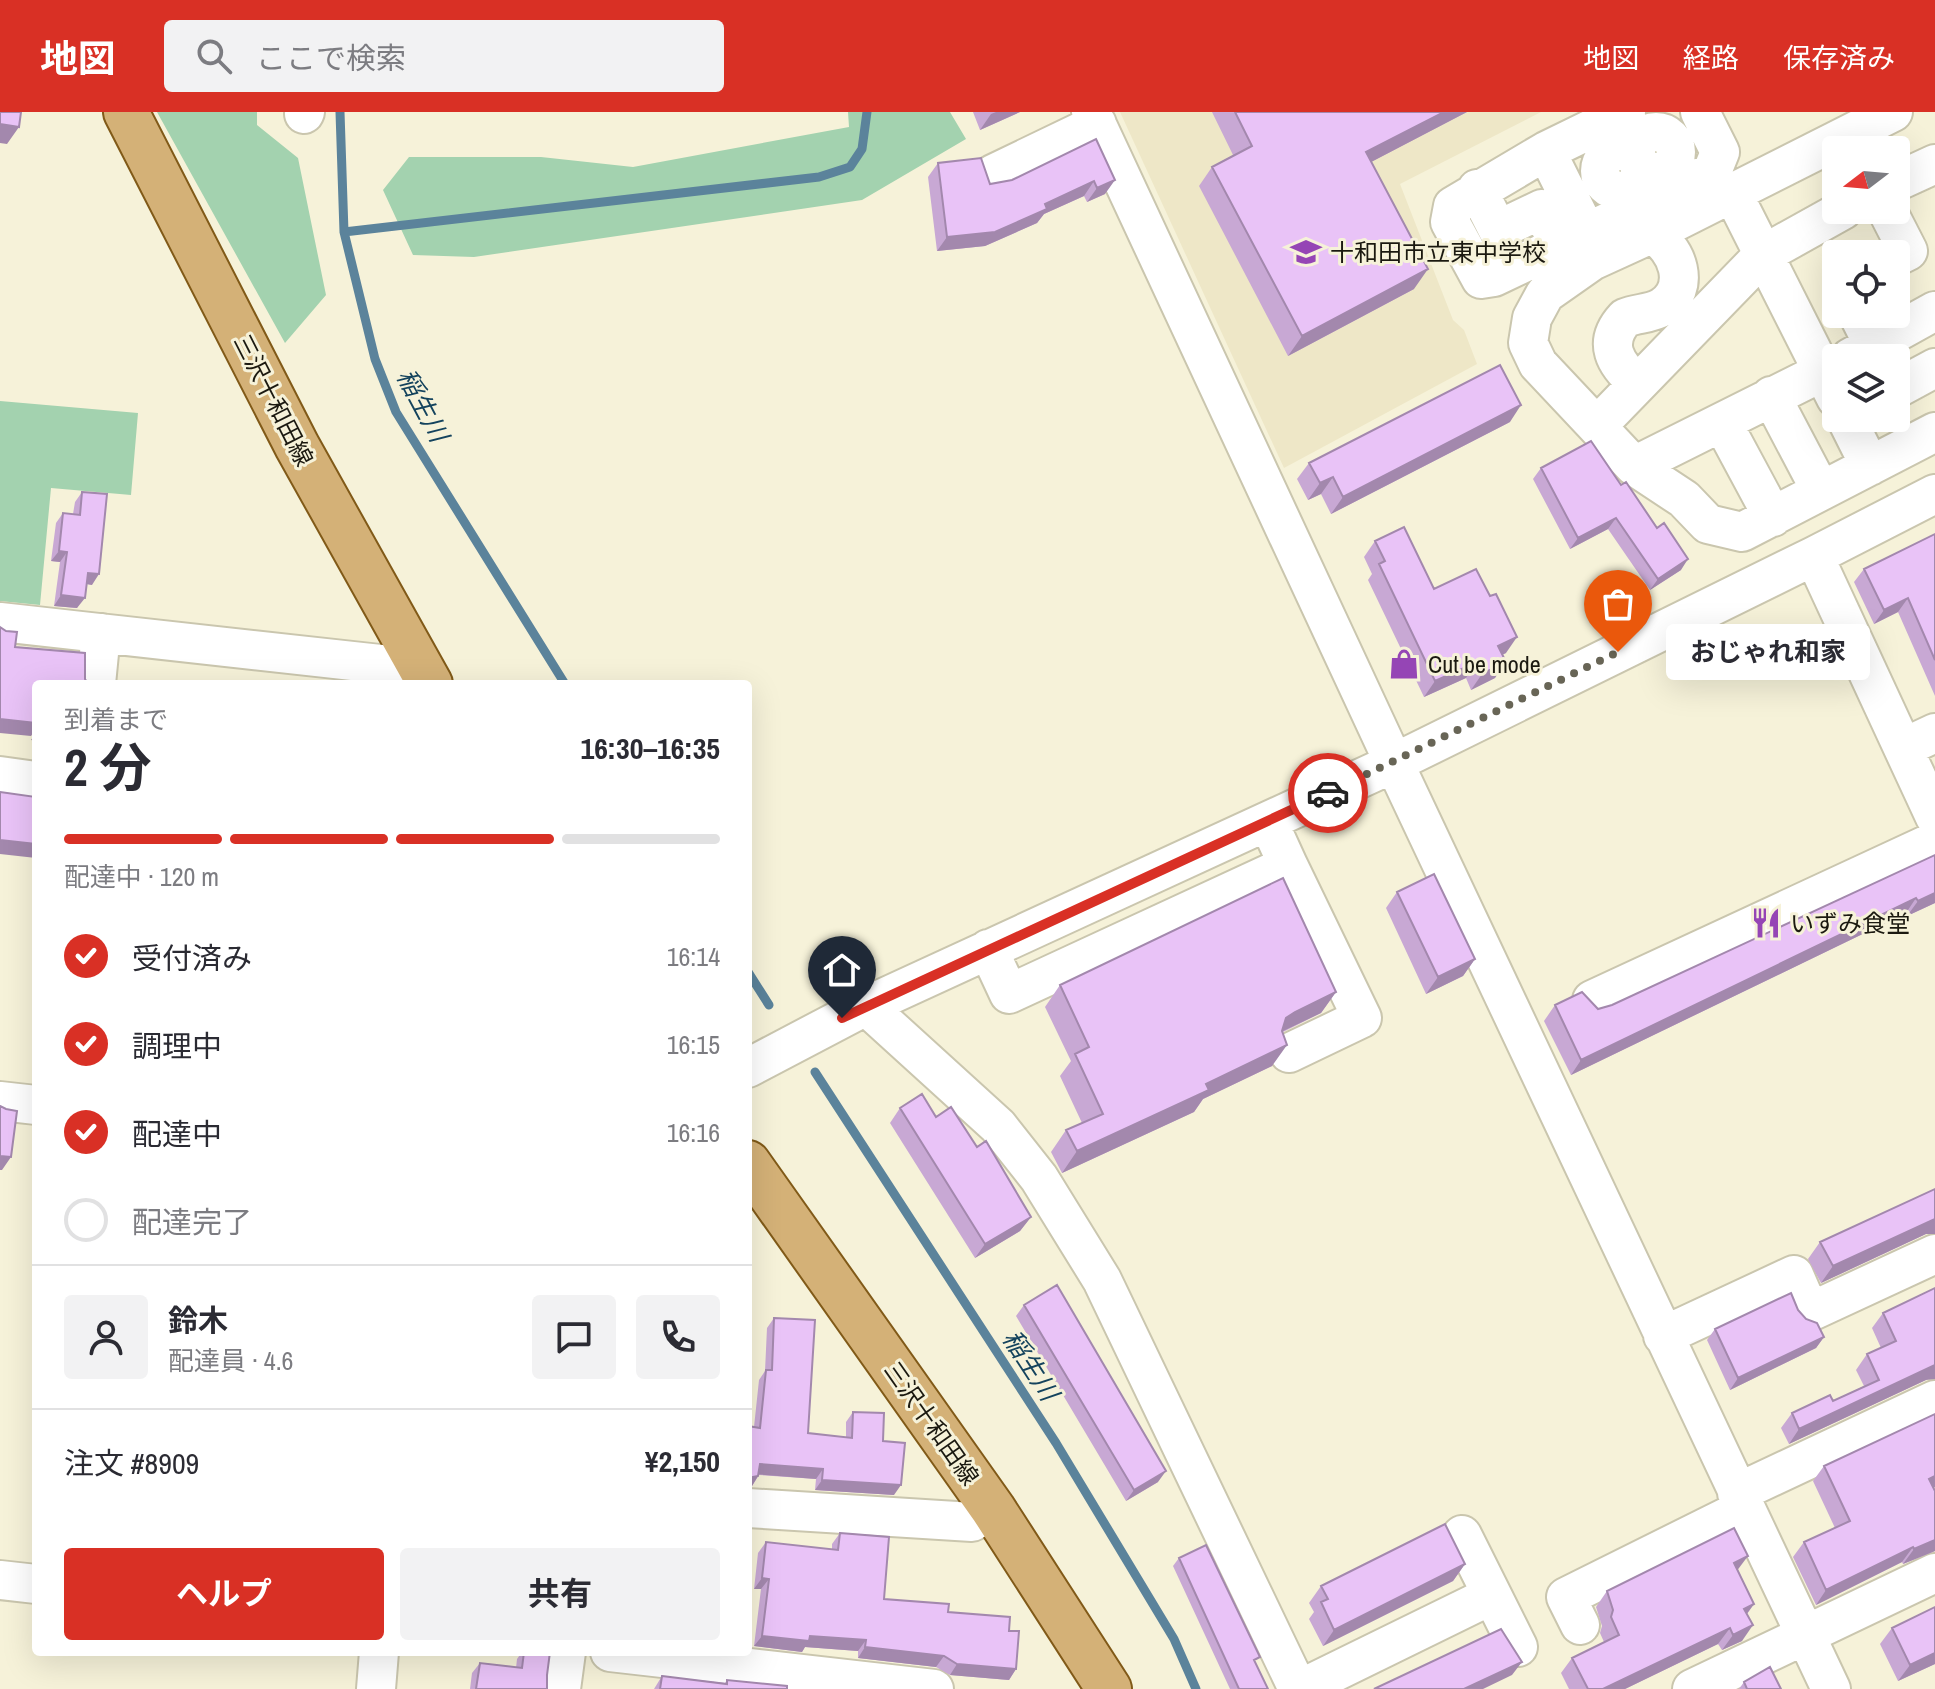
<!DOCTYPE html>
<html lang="ja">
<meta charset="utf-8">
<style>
:root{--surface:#fff;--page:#f2f2f3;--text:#2b2b33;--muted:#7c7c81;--line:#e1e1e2;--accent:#d93025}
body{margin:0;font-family:"Archivo Narrow","Noto Sans JP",sans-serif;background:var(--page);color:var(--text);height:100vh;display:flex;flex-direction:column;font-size:30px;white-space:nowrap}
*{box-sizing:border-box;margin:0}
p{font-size:26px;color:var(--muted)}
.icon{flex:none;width:44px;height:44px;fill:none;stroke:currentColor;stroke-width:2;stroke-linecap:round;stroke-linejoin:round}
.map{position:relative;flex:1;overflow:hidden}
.side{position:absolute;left:32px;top:568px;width:720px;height:976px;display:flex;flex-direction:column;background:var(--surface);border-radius:8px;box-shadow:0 8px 32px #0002}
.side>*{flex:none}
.needle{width:52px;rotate:254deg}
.buttons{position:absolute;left:1822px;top:24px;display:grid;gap:16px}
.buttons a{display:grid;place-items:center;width:88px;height:88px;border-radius:8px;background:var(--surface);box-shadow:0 8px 32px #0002;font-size:40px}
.pin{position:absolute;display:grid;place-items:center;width:68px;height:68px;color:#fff;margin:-82px -34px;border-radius:50% 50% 50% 0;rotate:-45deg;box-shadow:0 0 8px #0007}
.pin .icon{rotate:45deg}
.courier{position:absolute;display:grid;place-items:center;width:80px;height:80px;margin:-40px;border:6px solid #d93025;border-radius:50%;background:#fff;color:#222;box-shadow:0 2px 10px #0007}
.bubble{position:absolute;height:56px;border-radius:8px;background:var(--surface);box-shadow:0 8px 32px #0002;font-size:26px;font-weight:700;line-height:56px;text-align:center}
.headline em{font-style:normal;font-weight:700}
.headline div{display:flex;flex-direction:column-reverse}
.headline{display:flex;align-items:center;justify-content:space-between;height:136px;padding:0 32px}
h1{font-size:52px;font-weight:700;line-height:60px}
.bar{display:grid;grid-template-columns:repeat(4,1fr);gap:12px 8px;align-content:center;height:96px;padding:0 32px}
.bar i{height:10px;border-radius:6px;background:var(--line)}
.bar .current{background:var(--accent)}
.bar p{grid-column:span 4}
.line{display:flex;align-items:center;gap:20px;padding:0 32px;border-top:2px solid var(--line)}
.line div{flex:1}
.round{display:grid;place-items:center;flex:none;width:84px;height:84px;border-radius:8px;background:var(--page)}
ol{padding:0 32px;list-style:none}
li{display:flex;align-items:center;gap:24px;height:88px}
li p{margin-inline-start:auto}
li .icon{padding:8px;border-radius:50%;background:var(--accent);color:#fff;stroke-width:4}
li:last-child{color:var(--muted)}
li i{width:44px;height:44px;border:4px solid var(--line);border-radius:50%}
.cta{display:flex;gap:16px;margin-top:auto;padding:16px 32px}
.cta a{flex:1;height:92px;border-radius:8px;background:var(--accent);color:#fff;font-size:32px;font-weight:700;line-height:92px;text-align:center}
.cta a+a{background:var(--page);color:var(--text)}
header{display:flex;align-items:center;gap:48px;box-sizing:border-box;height:112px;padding:0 40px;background:var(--accent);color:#fff}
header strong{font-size:38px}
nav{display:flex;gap:44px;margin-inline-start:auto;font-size:28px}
.search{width:560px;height:72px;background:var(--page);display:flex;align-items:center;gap:20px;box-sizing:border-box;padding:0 28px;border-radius:8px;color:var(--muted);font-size:30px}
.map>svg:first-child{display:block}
</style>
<header>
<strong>地図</strong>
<div class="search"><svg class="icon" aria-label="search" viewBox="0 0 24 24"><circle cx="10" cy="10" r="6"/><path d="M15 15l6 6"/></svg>ここで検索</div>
<nav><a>地図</a><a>経路</a><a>保存済み</a></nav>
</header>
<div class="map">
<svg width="1935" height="1577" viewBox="0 0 1935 1577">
<rect width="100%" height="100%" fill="#f6f2d9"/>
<path fill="#eee7c7" d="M1120 0H1541L1400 72 1453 208 1464 218 1477 252 1284 356Z"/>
<path fill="#a3d2af" d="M157 0H257V13L298 46 326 183 285 231Z
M848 0H950L966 27 862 88 474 145 413 143 383 78 409 45H541L633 55 849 15Z
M0 289 138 301 131 383 51 376 40 493 0 489Z"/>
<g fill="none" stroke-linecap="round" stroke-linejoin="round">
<path stroke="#5b839b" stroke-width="9" d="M340 0 344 120 375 247 396 300 565 572
M344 120 819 65 850 55 862 37 867 0
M748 860 769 893
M815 960 1056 1331 1174 1527 1196 1577"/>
<g stroke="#cac6ae" stroke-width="42">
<path id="minor" d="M1091 0 1394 651 1831 1577
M1626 0 1546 39 1453 94 1450 110 1481 167 1494 165 1712 60 1720 40 1700 0
M1893 0 1651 122 1592 149 1545 182 1532 206 1528 231 1538 252 1634 354 1684 387 1708 412 1742 420 1935 320
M304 2 305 0
M1636 40a20 20 0 1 1 40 0a20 20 0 1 1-40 0Z
M1600 59a20 20 0 1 1 40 0a20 20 0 1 1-40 0Z
M1546 39 1587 121
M993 62 1097 12
M1896 70 1935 52
M1477 77 1498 118 1542 97 1559 134
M1733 82 1836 286
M1887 98 1908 139 1896 145
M1858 202 1880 246
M1850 246 1935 199
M1637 271C1615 252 1602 231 1625 206 1637 201 1651 202 1662 195 1692 177 1678 135 1651 122
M1896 277 1935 256
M1771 284 1821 379
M1846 306 1870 354
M1722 310 1773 405
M1597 314 1764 142 1843 98
M1634 354 1836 253
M1814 444 1935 705
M0 510 380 552 416 551
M96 572 101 521
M1903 636 1935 621
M0 664 36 669
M1288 753 1362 906 1289 941
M988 837 1009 882 1288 753 1268 709
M1592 888 1935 729
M866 894 998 1014 1039 1066 1102 1168 1298 1577
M748 956 866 894 1394 651 1814 444 1935 382
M0 989 36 993
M1663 1224 1794 1163 1810 1200 1935 1142
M1737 1381 1935 1288
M748 1396 972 1410 993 1397
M1462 1423 1518 1535
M0 1468 36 1472
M1580 1513 1566 1485 1745 1396
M610 1540 934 1577
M376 1577 379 1540
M561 1577 566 1540
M1300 1577 1492 1483
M1692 1577 1935 1461"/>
</g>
<g stroke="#815a18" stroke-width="48">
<path id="major" d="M126 0 297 334 430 572
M748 1051 993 1397 1109 1577"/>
</g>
<use href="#minor" stroke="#fff" stroke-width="38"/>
<use href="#major" stroke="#d4b177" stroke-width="44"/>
</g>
<path fill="#c8a8d4" d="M973 0H1020L980 18Z
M1212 0H1467L1371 50 1414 177 1288 244 1199 74 1212 55 1233 43Z
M1096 27 1105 82 1087 90 1084 84 1044 102 1037 111 985 134 937 139 928 65 938 51 990 72 1012 68Z
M1510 310 1331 402 1321 382 1308 388 1297 367 1309 351Z
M1541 356 1621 373 1657 416 1681 458 1650 478 1608 417 1570 437 1533 367Z
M82 380 92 473 87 472 77 496 54 494 60 450 51 449 56 411 63 401 73 402 75 390Z
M1935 422V584L1898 500 1874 512 1854 470 1864 457Z
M1375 429 1434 477 1506 541 1502 543 1495 566 1471 578 1466 566 1424 585 1368 468 1372 462 1364 445Z
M1935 743V791L1907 804 1906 801 1571 963 1544 909 1555 893 1598 897 1612 893Z
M1397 780 1475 847 1463 864 1426 882 1386 796Z
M1060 873 1336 880 1321 901 1283 920 1272 954 1203 987 1194 1000 1062 1061 1051 1040 1066 1018 1082 1011 1060 964 1071 949 1045 895Z
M900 996 936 1005 1031 1105 1020 1119 975 1146 890 1011Z
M1926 1122 1821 1171 1808 1147 1820 1130Z
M1024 1193 1158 1370 1126 1389 1016 1204Z
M1798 1198 1824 1225 1816 1236 1730 1278 1707 1228 1715 1217Z
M1883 1201 1926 1268 1789 1332 1781 1316 1792 1301 1833 1289 1864 1274 1856 1258 1867 1242 1881 1236 1872 1216Z
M774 1206 808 1321 846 1325V1310L853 1300 883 1329 894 1383 815 1378 816 1367 759 1363 752 1374 748 1375V1314L754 1315 759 1268 765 1259 767 1216Z
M1935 1302V1375L1933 1376 1935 1439 1903 1452 1902 1450 1816 1493 1793 1445 1804 1430 1835 1416 1813 1369 1824 1354Z
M840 1421 884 1487 948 1500 1009 1519 1016 1557 1009 1568 950 1563 936 1555 858 1546V1539L805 1535 802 1540 754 1534 761 1477H754L758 1441 766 1430 832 1438V1432Z
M36 1428V1450L33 1449Z
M1179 1446 1268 1577H1230L1173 1454Z
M1465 1452 1453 1469 1323 1534 1309 1507 1314 1500 1309 1491 1321 1474Z
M1738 1458 1754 1492 1747 1502 1742 1529 1722 1538 1718 1532 1625 1577H1569L1561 1561 1572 1546 1604 1530 1600 1521 1602 1514 1596 1495 1607 1479Z
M1935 1495V1552L1898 1569 1880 1532 1892 1516Z
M522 1540H550L547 1563V1577H470L472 1561 480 1551 516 1556 517 1547Z
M662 1564 725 1571 727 1568 787 1577H654Z
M1744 1570 1781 1577H1739Z"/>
<path fill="#a388ad" d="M996 0H1020L980 18 991 2Z
M1444 0H1467L1352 60 1366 40Z
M0 12 19 15 7 32 0 31Z
M1115 68 1105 82 1087 90 1097 76Z
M1094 69 1084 84 1044 102 1037 111 985 134 937 139 947 125 1045 92Z
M1428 157 1414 177 1288 244 1302 224Z
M1521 293 1510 310 1331 402 1343 385Z
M1333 365 1321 382 1308 388 1320 371Z
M1616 406 1608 417 1570 437 1578 426Z
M59 439 67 440 60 450 51 449Z
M1688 447 1681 458 1650 478 1658 467Z
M88 461 99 462 92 473 81 471Z
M61 483 85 486 77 496 54 494Z
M1908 486 1898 500 1874 512 1884 498Z
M1517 525 1506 541 1486 550 1498 534Z
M1477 550 1466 566 1424 585 1435 569Z
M1506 550 1495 566 1471 578 1482 562Z
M0 607 36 611V617L31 624 0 621Z
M36 621V629L31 628Z
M0 728 36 732V746L0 742Z
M1935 781V791L1907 804 1918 789Z
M1916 786 1906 801 1571 963 1581 948Z
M1475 847 1463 864 1426 882 1438 865Z
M1336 880 1321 901 1279 921 1286 906 1295 900Z
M1287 933 1272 954 1203 987 1194 1000 1062 1061 1077 1039 1206 972Z
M0 1044 11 1045 2 1058H0Z
M1031 1105 1020 1119 975 1146 985 1132Z
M1935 1107V1122H1926L1821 1171 1833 1154Z
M1824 1225 1816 1236 1730 1278 1738 1266Z
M1935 1253V1267L1926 1268 1789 1332 1799 1317Z
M760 1352 823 1357 816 1367 753 1362Z
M1166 1359 1158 1370 1126 1389 1134 1378Z
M758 1364 752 1374 748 1375V1366Z
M1935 1364V1375L1919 1382 1929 1367Z
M822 1368 901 1373 894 1383 815 1378Z
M1935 1428V1439L1903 1452 1914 1437Z
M1913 1435 1902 1450 1816 1493 1826 1478Z
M1748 1444 1736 1460 1734 1451Z
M1465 1452 1453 1469 1323 1534 1334 1518Z
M762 1466 769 1467 761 1477H754Z
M1754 1492 1743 1507 1744 1497Z
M1753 1513 1742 1529 1722 1538 1733 1523Z
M1730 1516 1718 1532 1625 1577H1603Z
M762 1524H810L866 1528 858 1539 805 1535 802 1540 754 1534Z
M865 1535 944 1544 936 1555 858 1546Z
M1935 1541V1552L1898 1569 1910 1553Z
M1522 1550 1512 1563 1483 1577H1464Z
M957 1552 1016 1557 1009 1568 950 1563Z"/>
<path fill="#e9c3f7" stroke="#a388ad" stroke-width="2" d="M0 0H21L19 15 0 12Z
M1235 0H1444L1366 40 1428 157 1302 224 1212 55 1252 34Z
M1096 27 1115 68 1097 76 1094 69 1045 92 1047 97 995 120 947 125 938 51 981 46 990 72 1012 68Z
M1500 253 1521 293 1343 385 1333 365 1320 371 1309 351Z
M1591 329 1621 373 1626 370 1657 416 1664 411 1688 447 1658 467 1616 406 1578 426 1541 356Z
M82 380 107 382 99 462 88 461 85 486 61 483 67 440 59 439 63 401 80 403Z
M1404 415 1434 477 1476 457 1490 484 1496 482 1517 525 1498 534 1506 550 1482 562 1477 550 1435 569 1379 452 1385 449 1375 429Z
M1935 422V548L1908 486 1884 498 1864 457Z
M0 515 6 519 17 520 15 535 85 541V567L88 572H36V611L0 607Z
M0 680 36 685V732L0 728Z
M1935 743V781L1918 789 1916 786 1581 948 1555 893 1582 880 1598 897 1612 893Z
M1434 762 1475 847 1438 865 1397 780Z
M1283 766 1336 880 1295 900 1286 906 1282 919 1287 933 1206 972 1209 978 1077 1039 1066 1018 1103 1002 1075 942 1089 935 1060 873Z
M922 982 936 1005 951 995 977 1035 986 1029 1031 1105 985 1132 900 996Z
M0 994 6 997 17 999 11 1045 0 1044Z
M1935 1077V1107L1833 1154 1820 1130Z
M1057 1173 1166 1359 1134 1378 1024 1193Z
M1935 1176V1253L1799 1317 1792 1301 1830 1283 1833 1289 1879 1268 1867 1242 1896 1229 1883 1201Z
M1791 1181 1798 1198 1806 1207 1817 1211 1824 1225 1738 1266 1715 1217Z
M774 1206 815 1208 808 1321 852 1326 853 1300 884 1301 883 1329 905 1331 901 1373 822 1368 823 1357 760 1352 758 1364 748 1366V1314L760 1316 766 1258H772Z
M1935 1302V1364L1929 1367 1935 1379V1428L1914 1437 1913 1435 1826 1478 1804 1430 1850 1409 1824 1354Z
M1445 1412 1465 1452 1334 1518 1321 1490 1328 1487 1321 1474Z
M1734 1416 1748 1444 1734 1451 1754 1492 1744 1497 1753 1513 1733 1523 1730 1516 1603 1577H1588L1572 1546 1619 1523 1611 1505 1613 1498 1607 1479Z
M840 1421 889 1425 884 1487 949 1492 948 1500 1010 1505 1009 1519H1019L1016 1557 957 1552 944 1544 865 1535 866 1528 810 1524 809 1529 762 1524 769 1467 762 1466 766 1430 838 1438Z
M1206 1433 1260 1545 1254 1548 1268 1577H1239L1179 1446Z
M1935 1495V1541L1910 1553 1892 1516Z
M1501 1517 1522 1550 1464 1577H1374Z
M524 1540H550L547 1563V1577H476L480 1551 522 1556Z
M1770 1555 1781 1577H1747L1744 1570Z
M662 1564 727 1572V1568L787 1574V1577H660Z"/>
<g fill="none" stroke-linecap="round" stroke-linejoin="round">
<path stroke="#686556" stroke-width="8" stroke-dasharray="0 14.4" d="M1328 681 1618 540"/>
<path stroke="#d93025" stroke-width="10" d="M842 906 1328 681"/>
</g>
<defs>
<g id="school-bare" transform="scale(2.4)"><path d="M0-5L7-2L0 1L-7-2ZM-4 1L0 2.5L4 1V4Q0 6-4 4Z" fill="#9545b5" stroke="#f6f2d9" stroke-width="2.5" paint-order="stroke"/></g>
<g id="shop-bare" transform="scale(2.4)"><path d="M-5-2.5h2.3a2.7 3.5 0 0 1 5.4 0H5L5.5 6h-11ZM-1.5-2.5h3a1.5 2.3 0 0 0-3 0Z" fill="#9545b5" stroke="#f6f2d9" stroke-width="2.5" paint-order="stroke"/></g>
<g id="restaurant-bare" transform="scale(2.4)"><path d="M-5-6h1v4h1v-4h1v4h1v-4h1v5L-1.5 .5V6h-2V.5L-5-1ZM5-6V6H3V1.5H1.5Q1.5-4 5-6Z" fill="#9545b5" stroke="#f6f2d9" stroke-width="2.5" paint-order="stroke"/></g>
</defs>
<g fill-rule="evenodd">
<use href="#school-bare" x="1306" y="140"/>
<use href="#shop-bare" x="1404" y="552"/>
<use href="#restaurant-bare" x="1766" y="811"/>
</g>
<g text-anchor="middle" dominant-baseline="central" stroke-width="6" stroke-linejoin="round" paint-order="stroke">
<g font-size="24" fill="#1b1910" stroke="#f6f2d9" text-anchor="start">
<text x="1330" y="140">十和田市立東中学校</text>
<text x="1428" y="552">Cut be mode</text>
<text x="1790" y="811">いずみ食堂</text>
</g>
<g font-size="24" fill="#1b1910" stroke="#f6f2d9">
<text transform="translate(274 288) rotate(63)">三沢十和田線</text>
<text transform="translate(932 1311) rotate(55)">三沢十和田線</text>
</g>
<g font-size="26" font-style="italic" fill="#14435d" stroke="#f6f2d9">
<text transform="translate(423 293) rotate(62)">稲生川</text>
<text transform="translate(1031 1253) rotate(57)">稲生川</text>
</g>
</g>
</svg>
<div class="buttons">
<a><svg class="needle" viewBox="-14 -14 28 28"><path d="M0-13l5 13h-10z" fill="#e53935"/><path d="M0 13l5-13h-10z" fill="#7c7c81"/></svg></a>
<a><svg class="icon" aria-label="locate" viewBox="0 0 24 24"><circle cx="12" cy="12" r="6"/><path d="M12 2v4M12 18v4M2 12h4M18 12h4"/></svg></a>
<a><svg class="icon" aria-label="layers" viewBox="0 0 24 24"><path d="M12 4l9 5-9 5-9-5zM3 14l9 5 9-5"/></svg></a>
</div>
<div class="pin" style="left:1618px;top:540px;background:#ea580c"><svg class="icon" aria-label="bag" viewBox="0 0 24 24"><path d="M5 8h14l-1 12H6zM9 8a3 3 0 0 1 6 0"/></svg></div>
<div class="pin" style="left:842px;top:906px;background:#1f2937"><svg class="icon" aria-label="home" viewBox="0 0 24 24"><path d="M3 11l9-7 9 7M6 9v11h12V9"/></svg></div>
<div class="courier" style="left:1328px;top:681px"><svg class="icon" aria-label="car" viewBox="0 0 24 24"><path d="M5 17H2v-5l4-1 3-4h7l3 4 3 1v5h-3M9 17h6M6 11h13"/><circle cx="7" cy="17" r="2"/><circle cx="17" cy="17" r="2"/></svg></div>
<div class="bubble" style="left:1666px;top:512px;width:204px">おじゃれ和家</div>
<section class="side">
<div class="headline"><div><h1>2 分</h1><p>到着まで</p></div><em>16:30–16:35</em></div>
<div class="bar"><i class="current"></i><i class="current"></i><i class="current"></i><i></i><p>配達中 · 120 m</p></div>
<ol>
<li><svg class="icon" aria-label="check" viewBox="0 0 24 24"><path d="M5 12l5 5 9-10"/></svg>受付済み<p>16:14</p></li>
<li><svg class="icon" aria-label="check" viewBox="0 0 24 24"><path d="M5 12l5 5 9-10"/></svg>調理中<p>16:15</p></li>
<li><svg class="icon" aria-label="check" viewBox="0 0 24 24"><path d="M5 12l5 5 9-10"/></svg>配達中<p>16:16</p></li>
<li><i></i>配達完了</li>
</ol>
<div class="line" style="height:144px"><a class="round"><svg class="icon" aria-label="person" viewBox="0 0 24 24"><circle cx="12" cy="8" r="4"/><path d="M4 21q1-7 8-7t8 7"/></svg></a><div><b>鈴木</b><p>配達員 · 4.6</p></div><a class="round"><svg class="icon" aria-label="chat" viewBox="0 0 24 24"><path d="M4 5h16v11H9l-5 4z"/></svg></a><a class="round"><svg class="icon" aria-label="phone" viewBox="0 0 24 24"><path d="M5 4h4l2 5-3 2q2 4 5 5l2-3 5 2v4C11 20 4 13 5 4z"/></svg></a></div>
<div class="line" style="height:104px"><div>注文 #8909</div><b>¥2,150</b></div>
<div class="cta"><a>ヘルプ</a><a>共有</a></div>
</section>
</div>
